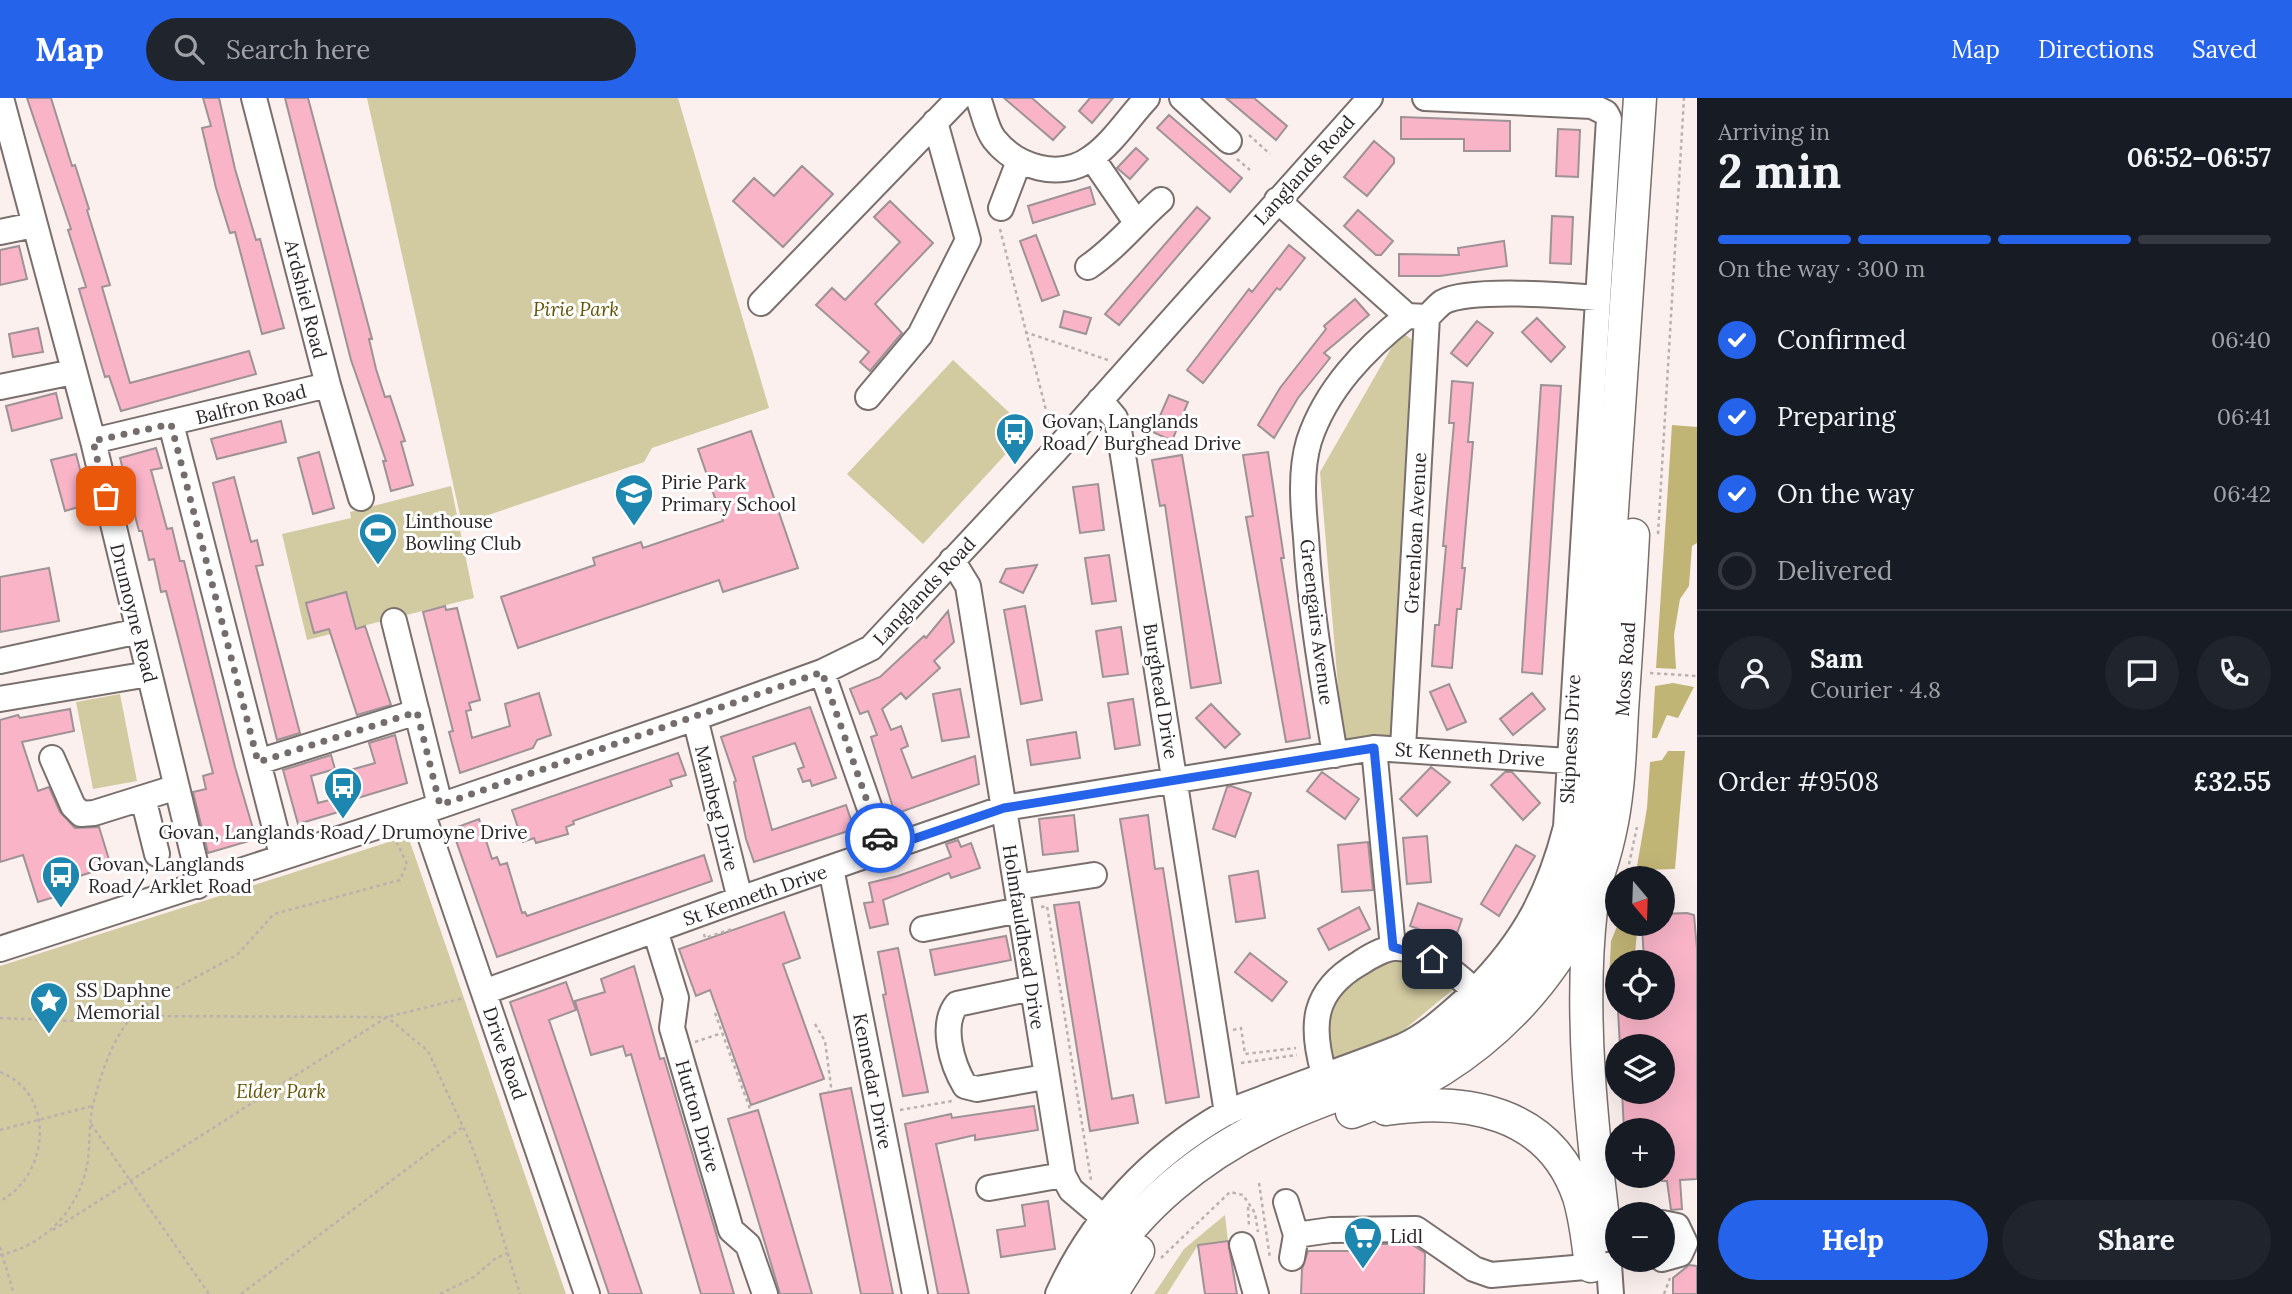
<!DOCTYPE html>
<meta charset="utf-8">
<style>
:root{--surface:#171b24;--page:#20242c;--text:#f1f3f6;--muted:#9ea1a6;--line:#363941;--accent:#2563eb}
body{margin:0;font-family:Lora,serif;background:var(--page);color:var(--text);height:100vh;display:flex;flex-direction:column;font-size:26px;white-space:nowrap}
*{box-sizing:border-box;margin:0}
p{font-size:23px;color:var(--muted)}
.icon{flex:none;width:38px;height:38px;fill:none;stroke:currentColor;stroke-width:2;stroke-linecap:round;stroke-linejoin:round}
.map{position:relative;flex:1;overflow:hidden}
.sheet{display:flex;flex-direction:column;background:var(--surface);width:595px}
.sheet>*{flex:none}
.needle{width:46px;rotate:161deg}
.tools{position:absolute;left:1605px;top:768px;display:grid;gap:14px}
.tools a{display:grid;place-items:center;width:70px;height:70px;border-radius:50%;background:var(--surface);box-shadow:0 7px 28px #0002;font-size:35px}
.pin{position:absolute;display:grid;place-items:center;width:60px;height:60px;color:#fff;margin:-30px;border-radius:14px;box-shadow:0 4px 10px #0006}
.courier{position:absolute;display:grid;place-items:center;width:70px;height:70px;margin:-35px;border:5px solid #2563eb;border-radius:50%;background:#fff;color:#222;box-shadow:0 2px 9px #0007}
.overview em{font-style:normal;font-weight:700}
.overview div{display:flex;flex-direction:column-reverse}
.overview{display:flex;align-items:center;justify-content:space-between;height:119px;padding:0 21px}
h1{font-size:46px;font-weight:700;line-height:52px}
.bar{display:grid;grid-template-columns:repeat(4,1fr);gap:10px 7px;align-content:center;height:84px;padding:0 21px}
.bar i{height:9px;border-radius:5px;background:var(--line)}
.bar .current{background:var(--accent)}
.bar p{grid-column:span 4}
.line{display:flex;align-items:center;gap:18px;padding:0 21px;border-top:2px solid var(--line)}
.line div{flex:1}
.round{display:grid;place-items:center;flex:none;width:74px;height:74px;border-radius:37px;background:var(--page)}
ol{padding:0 21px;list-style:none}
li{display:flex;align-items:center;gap:21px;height:77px}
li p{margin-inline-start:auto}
li .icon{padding:7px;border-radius:50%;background:var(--accent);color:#fff;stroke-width:4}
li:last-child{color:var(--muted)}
li i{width:38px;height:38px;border:4px solid var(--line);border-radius:50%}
.cta{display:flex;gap:14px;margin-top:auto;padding:14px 21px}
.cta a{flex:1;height:80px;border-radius:42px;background:var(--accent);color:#fff;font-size:28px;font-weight:700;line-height:80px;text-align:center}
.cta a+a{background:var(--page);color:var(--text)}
header{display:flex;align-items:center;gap:42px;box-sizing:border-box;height:98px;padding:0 35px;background:var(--accent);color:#fff}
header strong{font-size:33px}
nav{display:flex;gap:38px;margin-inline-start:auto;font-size:24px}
.search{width:490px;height:63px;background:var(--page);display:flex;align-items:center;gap:18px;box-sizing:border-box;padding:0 24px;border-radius:38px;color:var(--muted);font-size:26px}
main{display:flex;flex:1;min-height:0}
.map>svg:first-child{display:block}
</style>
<header>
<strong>Map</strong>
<div class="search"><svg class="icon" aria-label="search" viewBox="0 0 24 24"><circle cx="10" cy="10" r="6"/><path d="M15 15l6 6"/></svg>Search here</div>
<nav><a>Map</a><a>Directions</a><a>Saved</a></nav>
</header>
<main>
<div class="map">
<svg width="1697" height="1196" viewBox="0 0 1697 1196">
<rect width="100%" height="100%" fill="#fcf0ee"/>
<path fill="#d2caa1" d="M367 0H678L769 310 652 350 644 364 462 426Z
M1401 233 1418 247 1399 642 1343 648 1320 374Z
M953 262 1028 332 923 446 847 376Z
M451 388 474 500 307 542 282 436 351 420 350 414Z
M120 596 137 683 93 691 76 604Z
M409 741 566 1196H0V868L395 742Z
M1398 859 1456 889 1399 936 1329 962 1318 929 1353 875Z
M1225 1117 1228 1143 1198 1147 1167 1196H1154L1184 1151Z"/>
<path fill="#c1b576" d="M1672 327 1697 329V445L1692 448 1689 488 1680 501 1674 537 1676 571 1656 570Z
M1673 585 1694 589 1678 620 1667 617 1657 640H1652L1655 588Z
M1668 653H1685L1675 771 1645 772V780H1635L1647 710 1650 664 1662 662Z
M1618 826H1638L1634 864H1617V880L1609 881 1611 843Z"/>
<path fill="#f9b4c8" stroke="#9d9295" stroke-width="2" d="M27 0H51L72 68 75 67 89 111 87 112 110 187 102 189 130 285 249 253 256 276 121 313 109 278 105 279 79 191 86 189 68 132 71 131Z
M203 0H219L235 71 256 142 260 141 284 230 262 236 235 134 230 135 216 90 202 30 211 28Z
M285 0H308L372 241H369L376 271 385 299 390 298 405 343 401 344 413 387 391 393 383 363H386L351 262Z
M1004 0H1032L1065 29 1053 42Z
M1090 0H1113L1092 25 1079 13Z
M1226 0H1254L1287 28 1276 42Z
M1169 17 1242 80 1230 94 1157 30Z
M1401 19 1510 23V53H1464V41H1401Z
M1558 31 1580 32 1578 79 1556 78Z
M1374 43 1394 60V65L1367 98 1344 79Z
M1136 50 1148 61 1130 81 1117 70Z
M802 68 833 96 783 149 733 103 754 80 774 98Z
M1090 89 1095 106 1033 125 1028 108Z
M890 103 933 145 875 206 902 235 870 273 860 264 869 254 816 207 832 190 845 202 900 144 874 119Z
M1197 109 1210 120 1119 227 1105 216Z
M1358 112 1393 143 1381 157H1376L1344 128Z
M1552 118 1573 119 1571 166 1550 165Z
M1036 137 1059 197 1042 203 1020 143Z
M1504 143 1507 168 1440 178H1399V156L1459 157 1458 150Z
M1289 147 1305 160 1280 192 1277 190 1203 285 1187 272 1249 191 1252 194Z
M19 148 27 181 0 187V152Z
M1355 201 1369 217 1324 255 1330 260 1298 300 1274 340 1258 327 1280 290 1326 231 1324 228Z
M1064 213 1091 220 1086 236 1060 229Z
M1537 220 1565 249 1551 264 1522 234Z
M1477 223 1493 235 1467 268 1451 255Z
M38 230 43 254 13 259 9 236Z
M1452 283 1473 285 1468 344H1473L1462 470H1465L1461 511H1457L1452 570 1432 568 1435 527H1439L1446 448H1443L1454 325H1449Z
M1541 287 1561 288 1542 576 1522 574Z
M56 295 62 320 12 333 6 308Z
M1169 297 1188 304 1172 343 1153 334Z
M281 323 286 344 217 361 211 341Z
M751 333 798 470 723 494 719 482 518 550 501 499 595 467 593 460 641 444 643 450 723 423 698 351Z
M156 350 162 370 151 372 167 431 172 430 180 463H184L235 669 256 741 208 755 193 694 206 691 203 678 213 675 166 493 161 494 154 461 149 462 142 433H139L120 360Z
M319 354 334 410 313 416 298 360Z
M1268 354 1284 460H1281L1310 640 1286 644 1246 419 1253 418 1243 357Z
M76 356 89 406 65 413 51 362Z
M1182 357 1221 585 1191 590 1165 407 1160 408 1152 362Z
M234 379 251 444 257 442 263 467 256 468 300 635 277 642 213 385Z
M1098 386 1104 432 1080 435 1073 389Z
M1109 457 1116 503 1092 506 1085 460Z
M1037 467 1023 495 1000 484 1006 471Z
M49 470 59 523 0 534V479Z
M346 494 356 531 365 528 391 607 357 617 329 531 314 535 306 505Z
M445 508 446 512 457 510 480 602 469 605 471 612 466 613 472 640 510 628 505 606 539 595 551 637 537 642 533 650 460 675 449 634 453 633 423 514Z
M1025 508 1042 602 1021 606 1004 512Z
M948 513 954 544 934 563 940 570 906 601 901 595 882 611 891 632 901 628 908 648 901 651 912 680 975 658 979 686 895 716 871 639 877 637 868 613 860 616 850 591 880 579 924 538 926 540Z
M1121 529 1128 576 1103 579 1096 533Z
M1449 586 1466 624 1447 632 1430 594Z
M960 591 969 639 942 643 933 596Z
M1532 595 1545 611 1513 637 1500 621Z
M1133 601 1140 647 1115 651 1108 605Z
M1211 606 1240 636 1225 650 1196 620Z
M810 609 836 680 812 688 810 682 803 684 798 671 804 669 795 645 753 659 772 732 846 707 854 731 754 764 746 741 734 684 736 683 721 639Z
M70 611 74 633 22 644 38 693 49 689 60 714 75 730 99 729 111 768 67 782 71 794 38 804 23 757 0 764V622L18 617 20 620Z
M1076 634 1080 660 1031 667 1027 642Z
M395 637 407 685 348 703 340 675 375 665 369 645Z
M678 655 686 677 670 682 672 688 573 723 574 726 566 729 568 736 536 745 534 740 523 744 512 712Z
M331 657 335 671 311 678 318 705 341 699 345 712 298 726 283 672Z
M1431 669 1450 684 1417 718 1400 701Z
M1322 674 1359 701 1345 721 1307 693Z
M1505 674H1512L1540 705 1523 722 1491 687Z
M1231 688 1251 695 1235 739 1213 731 1227 689Z
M1074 717 1078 753 1043 757 1039 721Z
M1148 717 1155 771 1163 770 1199 999 1166 1005 1120 721Z
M479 721 492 761 497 759 500 767 507 765 522 815 525 814 527 818 704 757 712 783 497 859 452 731Z
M1427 738 1431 784 1407 786 1403 740Z
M958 742 961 749 971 745 980 770 951 780 949 775 883 802 888 826 870 830 864 805 873 804 869 785 898 778 951 759 946 746Z
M1368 744 1373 792 1342 794 1338 747Z
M1516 747 1535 758 1499 818 1481 806Z
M1258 773 1265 820 1236 824 1229 778Z
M1079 804 1112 1001 1133 997 1138 1025 1090 1033 1054 807Z
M1418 805 1462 821 1454 844 1410 828Z
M1359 809 1370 831 1329 852 1318 831Z
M784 814 800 860 783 866 824 981 751 1007 710 892 696 898 679 851Z
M1687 815 1694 817 1697 851V1081L1680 1082 1682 1111 1671 1112 1667 1083H1662V1032H1624L1622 994H1662V948H1620L1618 913 1662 910V864H1644L1642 826H1662V816Z
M1006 838 1011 862 935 877 930 852Z
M898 850 928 994 903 998 883 897 886 896 878 854Z
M1250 855 1287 884 1272 903 1235 874Z
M634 868 660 961 664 960 734 1196H701L631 956 626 958 623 948 591 957 575 903 605 894 601 881Z
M566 884 576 912 549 922 642 1196H609L510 904Z
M851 990 893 1196H861L820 996Z
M1034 1008 1038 1032 975 1042V1037L936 1046 969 1196H938L905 1026 951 1016 952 1020Z
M758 1012 812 1196H780L728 1021Z
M1048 1103 1055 1151 1001 1159 997 1132 1025 1128 1022 1107Z
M1228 1143 1237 1196H1205L1198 1147Z
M1376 1146H1411L1425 1155 1424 1196H1301L1302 1171 1308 1153H1376Z
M1689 1167 1697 1168V1196H1673V1180Z"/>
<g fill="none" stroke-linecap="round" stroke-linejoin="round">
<g stroke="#796f6d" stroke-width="28">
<path id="minor" d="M1 0 93 343 195 764 198 788
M254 0 328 287 361 400
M978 0C983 12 986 31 994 41 1016 69 1060 83 1091 60 1112 46 1129 19 1147 0
M1182 0 1229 43
M1092 60 1136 124
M1277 102 1407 218 1427 219C1432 215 1437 208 1443 204 1469 190 1564 197 1597 200
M1001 110 1019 63
M0 134 34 127
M1088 169C1116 150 1136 124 1161 102
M761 205 959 0
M0 289 73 274
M868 299 920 237 968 142 935 24
M1100 302 1115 320 1119 332 1227 1015
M171 326 282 757
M93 343 328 287
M952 462 968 488 1063 1077 1071 1092 1104 1120
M394 523 440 707
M0 563 139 533
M822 574 884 751
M0 601 149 576
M695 620 740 801
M1374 650 1393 850
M1403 650 1427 219
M1335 657C1323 584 1310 512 1306 439 1303 408 1300 373 1309 343 1326 291 1365 251 1407 218
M52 660 73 708 81 716 94 715 174 690
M258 664 417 614
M143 700 157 756
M422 714 587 1196
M831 770 915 1196
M1017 789 1094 777
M923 831 1020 812
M655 832 676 900 672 930 731 1132 748 1147 765 1196
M0 851 422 714 695 620 822 574 871 550 1056 352 1370 0
M1032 890 957 906C940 927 952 966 965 988L977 991 1045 979
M484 894 740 801 1004 710 1374 650 1568 663
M1324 976C1310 927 1312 893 1360 865 1369 859 1385 850 1395 850 1426 849 1453 873 1475 893
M989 1090 1063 1077
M1286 1104 1296 1137 1292 1160
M1662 1125 1677 1128 1685 1145 1680 1156 1662 1161
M1296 1137 1331 1132 1416 1131 1474 1171 1491 1177 1609 1167 1611 1196
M1242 1147 1256 1196
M1058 1196C1093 1119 1151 1058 1224 1016 1238 1009 1254 1004 1269 998 1313 981 1359 966 1403 948 1425 938 1445 920 1463 904 1519 851 1547 803 1566 729L1609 21 1606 15 1592 8 1425 0"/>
</g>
<g stroke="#796f6d" stroke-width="35">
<path id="major" d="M1591 811C1579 915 1592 1033 1605 1137
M1386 1011C1465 999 1550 1013 1579 1099 1586 1122 1588 1145 1591 1168
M1352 1014C1485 968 1585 865 1612 724 1619 687 1620 650 1622 613 1626 554 1630 496 1633 437
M1087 1196C1127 1113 1206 1052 1289 1016 1339 994 1394 980 1439 948 1528 886 1578 799 1593 692L1640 0
M1111 1196 1138 1153"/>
</g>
<path stroke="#bab1af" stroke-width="2.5" stroke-dasharray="3.5 3.5" stroke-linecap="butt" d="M1249 37 1270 56
M1237 61 1250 72
M1000 131 1050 328
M1025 234 1108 262
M1658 436 1684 0
M1650 575 1697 578
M1626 780 1637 729
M1041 809 1047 808 1091 1082
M704 836 705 840 732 831
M715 915 750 1011
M0 920 70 923 130 918 387 919 428 953 471 1046 493 1107 520 1196
M815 926 825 943 831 988 829 994
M1233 932 1241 930 1245 956 1296 950
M695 944 722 935
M1241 965 1297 957
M0 974C57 996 49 1078 0 1103
M900 1012 952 1003
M91 1026 209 1196
M0 1032 92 1008
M1259 1085 1270 1160
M1248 1109 1249 1129
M53 1132 387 919 464 900
M0 1149 14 1196
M0 1157C47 1147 82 1108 88 1061 90 1043 89 1024 93 1007 101 974 116 929 143 908L237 857 274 816 400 782 407 766 397 745
M1161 1160 1230 1094 1243 1097 1255 1115 1258 1134
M241 1196 464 1028
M440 1196 474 1179 496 1160 508 1155
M1664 1196 1670 1180"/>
<use href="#minor" stroke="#fff" stroke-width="24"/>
<use href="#major" stroke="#fff" stroke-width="32"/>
</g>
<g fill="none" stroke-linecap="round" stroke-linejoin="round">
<path stroke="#756d6c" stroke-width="7" stroke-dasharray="0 12.6" d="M106 398 93 343 171 326 258 664 417 614 440 707 822 574 880 740"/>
<path stroke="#2563eb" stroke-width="9" d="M880 740 884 751 1004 710 1374 650 1393 849 1432 861"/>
</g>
<defs>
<g id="bus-pin" transform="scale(2.0125)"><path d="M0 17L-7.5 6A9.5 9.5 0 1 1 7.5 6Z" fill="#1d87af" stroke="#fff"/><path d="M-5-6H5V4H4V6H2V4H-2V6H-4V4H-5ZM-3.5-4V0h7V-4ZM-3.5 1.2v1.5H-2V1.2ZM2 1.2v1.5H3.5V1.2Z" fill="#fff"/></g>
<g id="school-pin" transform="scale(2.0125)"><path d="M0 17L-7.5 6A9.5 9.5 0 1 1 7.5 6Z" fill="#1d87af" stroke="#fff"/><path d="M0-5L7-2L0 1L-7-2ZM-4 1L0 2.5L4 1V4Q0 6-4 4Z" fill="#fff"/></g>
<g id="stadium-pin" transform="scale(2.0125)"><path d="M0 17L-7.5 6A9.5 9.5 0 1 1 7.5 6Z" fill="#1d87af" stroke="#fff"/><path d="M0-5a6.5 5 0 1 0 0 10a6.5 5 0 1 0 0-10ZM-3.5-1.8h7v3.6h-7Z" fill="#fff"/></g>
<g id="sight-pin" transform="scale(2.0125)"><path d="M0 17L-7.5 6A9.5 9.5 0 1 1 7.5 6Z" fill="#1d87af" stroke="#fff"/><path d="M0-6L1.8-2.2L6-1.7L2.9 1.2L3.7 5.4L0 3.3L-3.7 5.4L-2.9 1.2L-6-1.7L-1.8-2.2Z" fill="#fff"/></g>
<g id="supermarket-pin" transform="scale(2.0125)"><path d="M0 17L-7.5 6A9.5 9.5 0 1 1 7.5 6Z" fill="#1d87af" stroke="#fff"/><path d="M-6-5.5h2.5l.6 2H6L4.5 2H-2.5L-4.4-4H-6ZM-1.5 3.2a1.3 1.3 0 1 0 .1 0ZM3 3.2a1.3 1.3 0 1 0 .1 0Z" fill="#fff"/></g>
</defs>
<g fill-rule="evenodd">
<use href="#bus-pin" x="1015" y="334"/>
<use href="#school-pin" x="634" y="395"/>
<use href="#stadium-pin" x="378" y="434"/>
<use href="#bus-pin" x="343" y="688"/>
<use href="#bus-pin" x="61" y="777"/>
<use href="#sight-pin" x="49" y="903"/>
<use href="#supermarket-pin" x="1363" y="1138"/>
</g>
<g text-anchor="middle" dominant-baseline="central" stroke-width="6" stroke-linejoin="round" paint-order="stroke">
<g font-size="19" fill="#2c2726" stroke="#fff">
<text transform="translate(1304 72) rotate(-48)">Langlands Road</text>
<text transform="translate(306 201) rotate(76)">Ardshiel Road</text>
<text transform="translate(251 306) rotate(-14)">Balfron Road</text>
<text transform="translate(1415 435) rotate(-87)">Greenloan Avenue</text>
<text transform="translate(924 493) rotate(-47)">Langlands Road</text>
<text transform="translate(134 515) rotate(76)">Drumoyne Road</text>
<text transform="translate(1317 524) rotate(83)">Greengairs Avenue</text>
<text transform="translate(1625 571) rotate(-86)">Moss Road</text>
<text transform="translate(1161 593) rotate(81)">Burghead Drive</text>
<text transform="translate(1570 641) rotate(-87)">Skipness Drive</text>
<text transform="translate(1470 656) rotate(4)">St Kenneth Drive</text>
<text transform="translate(717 710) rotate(76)">Mambeg Drive</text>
<text transform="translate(755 797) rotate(-19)">St Kenneth Drive</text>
<text transform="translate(1024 839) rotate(81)">Holmfauldhead Drive</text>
<text transform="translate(505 955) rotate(71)">Drive Road</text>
<text transform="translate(873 983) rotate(79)">Kennedar Drive</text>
<text transform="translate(698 1018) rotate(74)">Hutton Drive</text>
</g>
<g font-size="19" font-style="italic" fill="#625404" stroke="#fff">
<text x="576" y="211">Pirie Park</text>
<text x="281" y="993">Elder Park</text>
</g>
<g font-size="19" fill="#2c2726" stroke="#fff" text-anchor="start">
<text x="1042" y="323">Govan, Langlands<tspan x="1042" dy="22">Road/ Burghead Drive</tspan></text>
<text x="661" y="384">Pirie Park<tspan x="661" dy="22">Primary School</tspan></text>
<text x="405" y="423">Linthouse<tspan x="405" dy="22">Bowling Club</tspan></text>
<text x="343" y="734" text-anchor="middle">Govan, Langlands Road/ Drumoyne Drive</text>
<text x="88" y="766">Govan, Langlands<tspan x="88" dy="22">Road/ Arklet Road</tspan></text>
<text x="76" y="892">SS Daphne<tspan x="76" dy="22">Memorial</tspan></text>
<text x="1390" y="1138">Lidl</text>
</g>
</g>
</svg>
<div class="tools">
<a><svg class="needle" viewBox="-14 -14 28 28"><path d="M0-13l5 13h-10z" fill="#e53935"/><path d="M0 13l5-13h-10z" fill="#9ea1a6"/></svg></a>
<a><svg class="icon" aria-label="locate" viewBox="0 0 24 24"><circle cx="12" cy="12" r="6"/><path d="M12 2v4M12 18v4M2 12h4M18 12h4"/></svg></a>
<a><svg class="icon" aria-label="layers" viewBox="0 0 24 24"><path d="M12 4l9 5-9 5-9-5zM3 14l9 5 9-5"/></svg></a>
<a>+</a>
<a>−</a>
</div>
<div class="pin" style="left:106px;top:398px;background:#ea580c"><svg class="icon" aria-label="bag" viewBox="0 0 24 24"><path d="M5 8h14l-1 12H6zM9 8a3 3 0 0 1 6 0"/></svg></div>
<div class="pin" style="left:1432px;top:861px;background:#1f2937"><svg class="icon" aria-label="home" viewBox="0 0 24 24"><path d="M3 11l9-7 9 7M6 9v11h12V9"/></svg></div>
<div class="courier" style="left:880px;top:740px"><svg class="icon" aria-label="car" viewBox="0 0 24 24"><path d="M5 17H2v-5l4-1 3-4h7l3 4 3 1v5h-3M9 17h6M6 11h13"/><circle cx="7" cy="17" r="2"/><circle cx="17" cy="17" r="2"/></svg></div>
</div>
<section class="sheet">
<div class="overview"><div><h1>2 min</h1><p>Arriving in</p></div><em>06:52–06:57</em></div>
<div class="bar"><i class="current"></i><i class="current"></i><i class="current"></i><i></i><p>On the way · 300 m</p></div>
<ol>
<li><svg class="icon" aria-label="check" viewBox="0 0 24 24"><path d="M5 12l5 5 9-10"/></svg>Confirmed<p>06:40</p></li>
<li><svg class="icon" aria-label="check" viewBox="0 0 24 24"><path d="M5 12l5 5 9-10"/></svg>Preparing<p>06:41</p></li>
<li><svg class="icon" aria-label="check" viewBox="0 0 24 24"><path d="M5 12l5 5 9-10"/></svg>On the way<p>06:42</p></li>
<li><i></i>Delivered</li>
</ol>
<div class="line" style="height:126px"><a class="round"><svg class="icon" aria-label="person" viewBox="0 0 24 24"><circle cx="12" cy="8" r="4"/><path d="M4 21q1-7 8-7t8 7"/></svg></a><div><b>Sam</b><p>Courier · 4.8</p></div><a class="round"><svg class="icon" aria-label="chat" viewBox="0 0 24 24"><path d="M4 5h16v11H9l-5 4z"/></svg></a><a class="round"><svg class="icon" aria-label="phone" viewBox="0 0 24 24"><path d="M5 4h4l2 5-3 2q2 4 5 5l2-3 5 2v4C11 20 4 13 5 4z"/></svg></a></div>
<div class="line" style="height:91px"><div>Order #9508</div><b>£32.55</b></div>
<div class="cta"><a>Help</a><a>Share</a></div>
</section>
</main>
